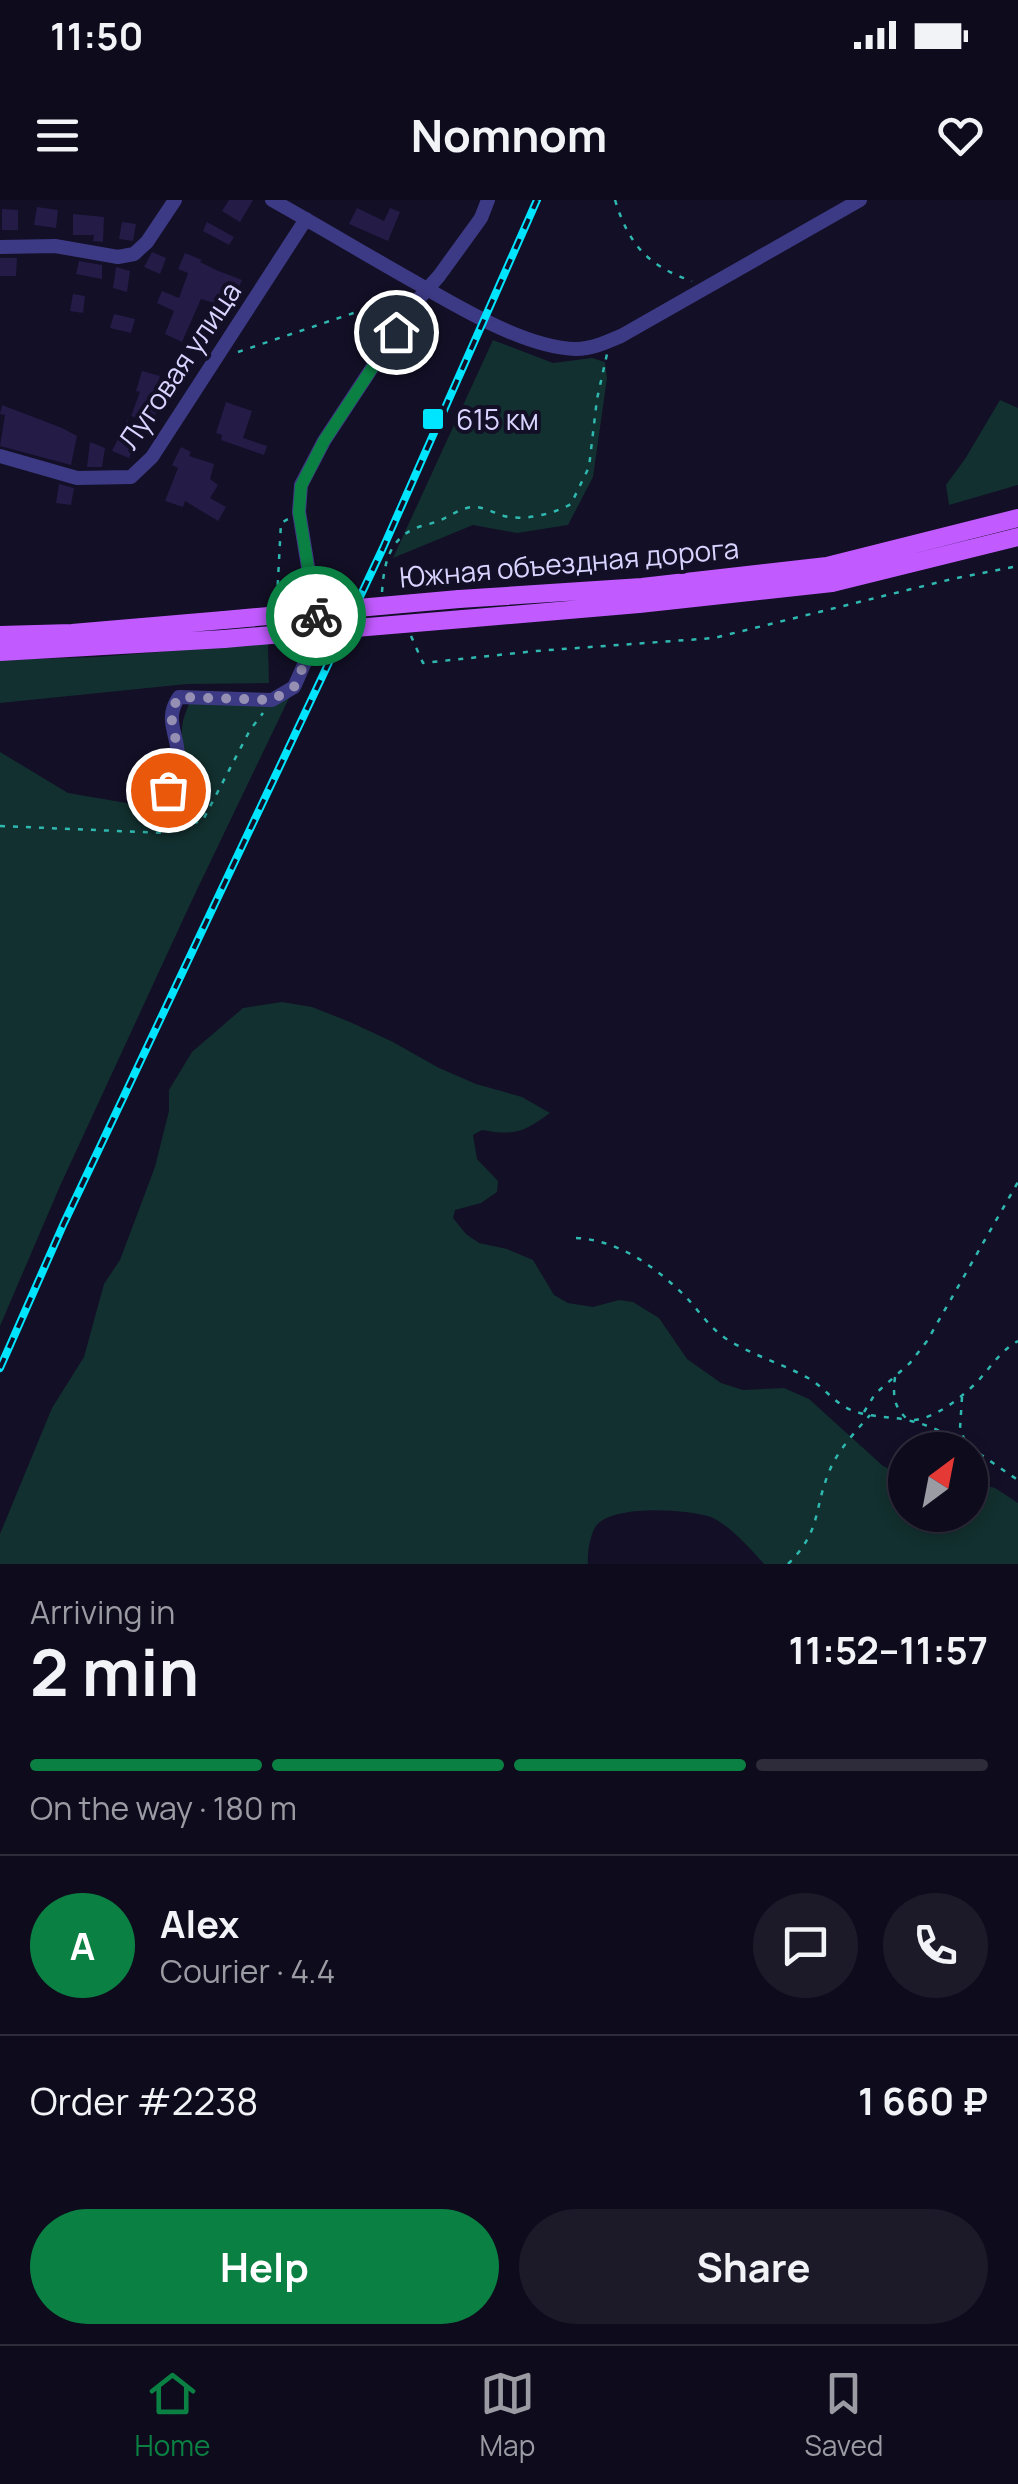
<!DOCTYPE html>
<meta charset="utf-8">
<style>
:root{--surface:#0e0b1c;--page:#1c1929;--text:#f1f3f6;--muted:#9b9ba3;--line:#2e2b3b;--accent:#0b8043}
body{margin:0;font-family:Manrope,sans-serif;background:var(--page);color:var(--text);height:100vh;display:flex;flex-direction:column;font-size:38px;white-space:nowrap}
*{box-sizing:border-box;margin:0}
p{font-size:32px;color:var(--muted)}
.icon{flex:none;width:55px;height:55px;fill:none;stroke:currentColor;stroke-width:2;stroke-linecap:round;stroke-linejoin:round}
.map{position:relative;height:1364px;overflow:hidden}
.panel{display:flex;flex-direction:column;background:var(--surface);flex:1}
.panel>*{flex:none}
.needle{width:65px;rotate:32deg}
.tools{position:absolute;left:888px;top:1232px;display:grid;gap:20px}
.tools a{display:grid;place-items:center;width:100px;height:100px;border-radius:50%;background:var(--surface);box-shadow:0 5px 15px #0003,0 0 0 2px var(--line);font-size:50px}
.pin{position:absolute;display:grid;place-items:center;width:85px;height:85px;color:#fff;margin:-42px;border:5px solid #fff;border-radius:50%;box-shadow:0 2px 10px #0007}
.courier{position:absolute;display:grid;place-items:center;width:100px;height:100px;margin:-50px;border:8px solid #0b8043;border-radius:50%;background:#fff;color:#222;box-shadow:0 2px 12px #0007}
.overview em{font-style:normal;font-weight:700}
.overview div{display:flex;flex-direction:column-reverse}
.overview{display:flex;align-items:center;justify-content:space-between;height:170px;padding:0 30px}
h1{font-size:65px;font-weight:700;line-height:75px}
.bar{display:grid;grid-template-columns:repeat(4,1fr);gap:15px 10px;align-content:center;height:120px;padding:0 30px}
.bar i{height:12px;border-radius:8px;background:var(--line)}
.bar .selected{background:var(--accent)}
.bar p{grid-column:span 4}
.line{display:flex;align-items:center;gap:25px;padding:0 30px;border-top:2px solid var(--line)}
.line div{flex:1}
.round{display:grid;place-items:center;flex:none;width:105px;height:105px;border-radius:52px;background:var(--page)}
.action{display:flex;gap:20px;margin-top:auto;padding:20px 30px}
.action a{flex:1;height:115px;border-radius:60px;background:var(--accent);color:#fff;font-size:40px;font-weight:700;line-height:115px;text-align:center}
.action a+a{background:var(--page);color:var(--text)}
.status{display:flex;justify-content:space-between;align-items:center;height:70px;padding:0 50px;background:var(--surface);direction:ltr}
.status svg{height:28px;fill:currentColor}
header{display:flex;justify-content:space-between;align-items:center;height:130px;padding:0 30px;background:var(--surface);font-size:45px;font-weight:700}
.tabs{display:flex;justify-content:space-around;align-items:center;height:140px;border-top:2px solid var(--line);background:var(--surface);font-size:28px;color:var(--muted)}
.tabs a{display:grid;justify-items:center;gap:5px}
.tabs .selected{color:var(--accent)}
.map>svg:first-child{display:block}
</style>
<div class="status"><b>11:50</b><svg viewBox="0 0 49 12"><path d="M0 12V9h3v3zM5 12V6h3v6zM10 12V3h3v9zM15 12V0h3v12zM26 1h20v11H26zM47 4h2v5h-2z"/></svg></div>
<header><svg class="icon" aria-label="menu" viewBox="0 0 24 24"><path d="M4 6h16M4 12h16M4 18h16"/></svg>Nomnom<svg class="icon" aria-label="heart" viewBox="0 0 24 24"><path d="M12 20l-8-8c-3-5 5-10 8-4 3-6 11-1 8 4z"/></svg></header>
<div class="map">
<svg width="1018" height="1364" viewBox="0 0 1018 1364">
<rect width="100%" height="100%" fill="#130f26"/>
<path fill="#12302f" d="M493 140 553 163 592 158 605 162 607 178 593 277 568 325 517 333 473 325 393 358Z
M1000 200 1018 208V285L949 305 946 285 965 259Z
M268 443 269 483 187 484 0 503V460L97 457Z
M290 496 193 698 60 986 0 1126V552L68 593 156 608C190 583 177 557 183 521 185 514 188 506 191 499Z
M282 802 312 807 350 822 393 842 439 868 476 884 522 897 550 913C524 932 515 936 482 930L473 935 477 959 498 981 497 992 481 1003 455 1010 453 1018 466 1034 479 1043 507 1049 533 1060 554 1095 568 1103 593 1107 619 1100 633 1102 659 1118 687 1159 721 1183 743 1190 784 1188 809 1199 883 1266 905 1277V1315H970V1282L995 1288 1018 1303V1364H764C752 1350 728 1324 711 1317 688 1309 612 1304 596 1326 590 1334 587 1354 588 1364H0V1334L52 1208 84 1157 104 1084 120 1060 155 967 169 911V890L192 852 243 808Z"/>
<path fill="#241b47" d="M229 0H253L240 22 222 11Z
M37 7 58 10 56 28 34 25Z
M357 8 384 21 390 8 400 12 388 41 349 24Z
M2 9 18 10V30H2Z
M73 14 104 17 103 42 93 41 94 35H73Z
M122 22 136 24 133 41 119 39Z
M207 22 234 37 229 45 203 31Z
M152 52 166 58 160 74 144 67Z
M185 53 202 60 200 62 216 70 242 80 230 108 201 99 182 142 165 134 174 111 157 103 162 91 179 98 188 73 178 69Z
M0 58H17L16 76H0Z
M79 61 102 65V79L76 74Z
M116 67 130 71 127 92 113 88Z
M73 94 85 96 83 113 70 111Z
M114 114 135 119 131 133 110 128Z
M142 171 160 176 151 206 158 208 152 224 131 216 140 192 136 191Z
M226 202 252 211 243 238 267 246 264 255 221 240 222 235 216 233Z
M2 205 62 228 77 236 71 265 0 246 5 215 0 214Z
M128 219 127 238 136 242 129 258 112 251Z
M90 242 105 248 102 267H87Z
M181 247 191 252 189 256 214 264 210 279 218 285 210 298 226 307 218 321 185 301 183 307 165 301 178 268 172 265Z
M59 284 74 288 71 305 56 303Z
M149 551 164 554 161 571 146 568Z"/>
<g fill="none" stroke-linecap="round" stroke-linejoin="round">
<path stroke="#2fb8b0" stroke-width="2.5" stroke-dasharray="5 8" stroke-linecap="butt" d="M615 0C629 45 648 66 692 81
M238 152 401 97
M382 392C384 365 388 340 416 328 423 325 431 324 438 321 450 317 461 307 474 307 485 307 494 313 504 316 524 321 554 314 571 304L589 267 597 199 607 154
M277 398 281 323 288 319
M411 436 423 463 536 451 714 438 952 379 1018 366
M0 626 166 633 203 620 250 530 263 513
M576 1038C618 1040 654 1066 683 1094 697 1108 708 1126 725 1138 751 1155 781 1163 808 1178 824 1187 834 1203 851 1210 870 1218 892 1216 911 1221 955 1232 981 1256 1018 1280
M895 1177C893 1195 893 1206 907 1219
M962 1197 960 1229 966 1243
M864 1212 875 1194 910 1163 927 1141 1018 982
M914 1220C936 1218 962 1197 977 1182 991 1167 1000 1151 1018 1141
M788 1364C822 1330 813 1311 829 1272 837 1251 855 1232 870 1215"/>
<path stroke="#3d3a85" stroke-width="14" d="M272 0C322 28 370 57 420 85 462 109 527 148 576 149 592 149 607 142 621 136L860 0
M0 47 55 46 118 57 134 54 147 42 175 0
M0 256 77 278 131 277 152 257 306 19
M168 590C173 581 177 570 178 559 179 535 163 520 179 497L272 500 294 487 315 440 317 389 308 367 299 312 301 285 324 241 414 104 439 76 481 18 488 0"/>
<path stroke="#c25bff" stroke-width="18" d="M459 399 642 387 827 366 1018 318
M463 419 639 404 832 383 1018 337
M0 435 72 433 224 420
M0 452 224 439"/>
<g stroke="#00e5ff" stroke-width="8">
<path id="rail" d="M0 1168 64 1023 383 348 537 0"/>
</g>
<use href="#rail" stroke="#130f26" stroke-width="4" stroke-dasharray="11" stroke-linecap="butt"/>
<path stroke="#c25bff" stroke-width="18" d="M224 420 459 399
M224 439 463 419"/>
</g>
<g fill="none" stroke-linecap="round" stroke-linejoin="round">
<path stroke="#948fb3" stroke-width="10" stroke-dasharray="0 18" d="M168 590C173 581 177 570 178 559 179 535 163 520 179 497L272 500 294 487 315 440 316 416"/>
<path stroke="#0b8043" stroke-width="12" d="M316 416 317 389 308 367 299 312 301 286 324 241 396 132"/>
</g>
<rect fill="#00e5ff" stroke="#130f26" stroke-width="4" x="421" y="207" width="24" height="24" rx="5"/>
<g text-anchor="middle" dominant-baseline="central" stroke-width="8" stroke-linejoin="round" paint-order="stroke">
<g font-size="28" fill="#d9d4ff" stroke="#130f26">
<text transform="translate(179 165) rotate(-56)">Луговая улица</text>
<text transform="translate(569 362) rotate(-5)">Южная объездная дорога</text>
</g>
<g font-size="28" fill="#d9d4ff" stroke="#130f26" text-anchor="start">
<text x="456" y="219">615 км</text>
</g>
</g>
</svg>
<div class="tools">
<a><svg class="needle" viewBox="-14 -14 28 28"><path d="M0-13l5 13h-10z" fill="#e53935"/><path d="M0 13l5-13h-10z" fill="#9b9ba3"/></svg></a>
</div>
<div class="pin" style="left:168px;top:590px;background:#ea580c"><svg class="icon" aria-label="bag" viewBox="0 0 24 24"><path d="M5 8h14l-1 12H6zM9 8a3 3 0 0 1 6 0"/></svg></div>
<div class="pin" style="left:396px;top:132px;background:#1f2937"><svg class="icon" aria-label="home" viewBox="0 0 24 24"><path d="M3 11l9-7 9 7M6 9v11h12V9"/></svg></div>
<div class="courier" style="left:316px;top:416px"><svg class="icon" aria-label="bike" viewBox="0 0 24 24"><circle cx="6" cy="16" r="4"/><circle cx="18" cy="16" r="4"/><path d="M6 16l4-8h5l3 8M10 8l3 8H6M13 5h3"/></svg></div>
</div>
<section class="panel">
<div class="overview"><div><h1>2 min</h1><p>Arriving in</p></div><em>11:52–11:57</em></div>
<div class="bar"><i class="selected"></i><i class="selected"></i><i class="selected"></i><i></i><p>On the way · 180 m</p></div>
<div class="line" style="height:180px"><b class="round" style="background:var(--accent);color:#fff">A</b><div><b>Alex</b><p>Courier · 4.4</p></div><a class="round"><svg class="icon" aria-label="chat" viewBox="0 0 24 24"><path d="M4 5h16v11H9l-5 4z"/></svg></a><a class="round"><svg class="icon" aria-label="phone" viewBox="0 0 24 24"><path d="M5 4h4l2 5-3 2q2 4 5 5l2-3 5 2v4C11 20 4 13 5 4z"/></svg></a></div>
<div class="line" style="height:130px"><div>Order #2238</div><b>1 660 ₽</b></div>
<div class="action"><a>Help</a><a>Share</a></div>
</section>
<nav class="tabs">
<a class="selected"><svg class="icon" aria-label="home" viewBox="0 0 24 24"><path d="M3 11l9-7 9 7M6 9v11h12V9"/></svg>Home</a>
<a><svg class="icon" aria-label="map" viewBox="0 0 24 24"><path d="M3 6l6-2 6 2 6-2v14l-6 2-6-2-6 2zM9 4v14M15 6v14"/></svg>Map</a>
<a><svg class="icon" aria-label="saved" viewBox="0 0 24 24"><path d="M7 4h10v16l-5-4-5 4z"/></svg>Saved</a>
</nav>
